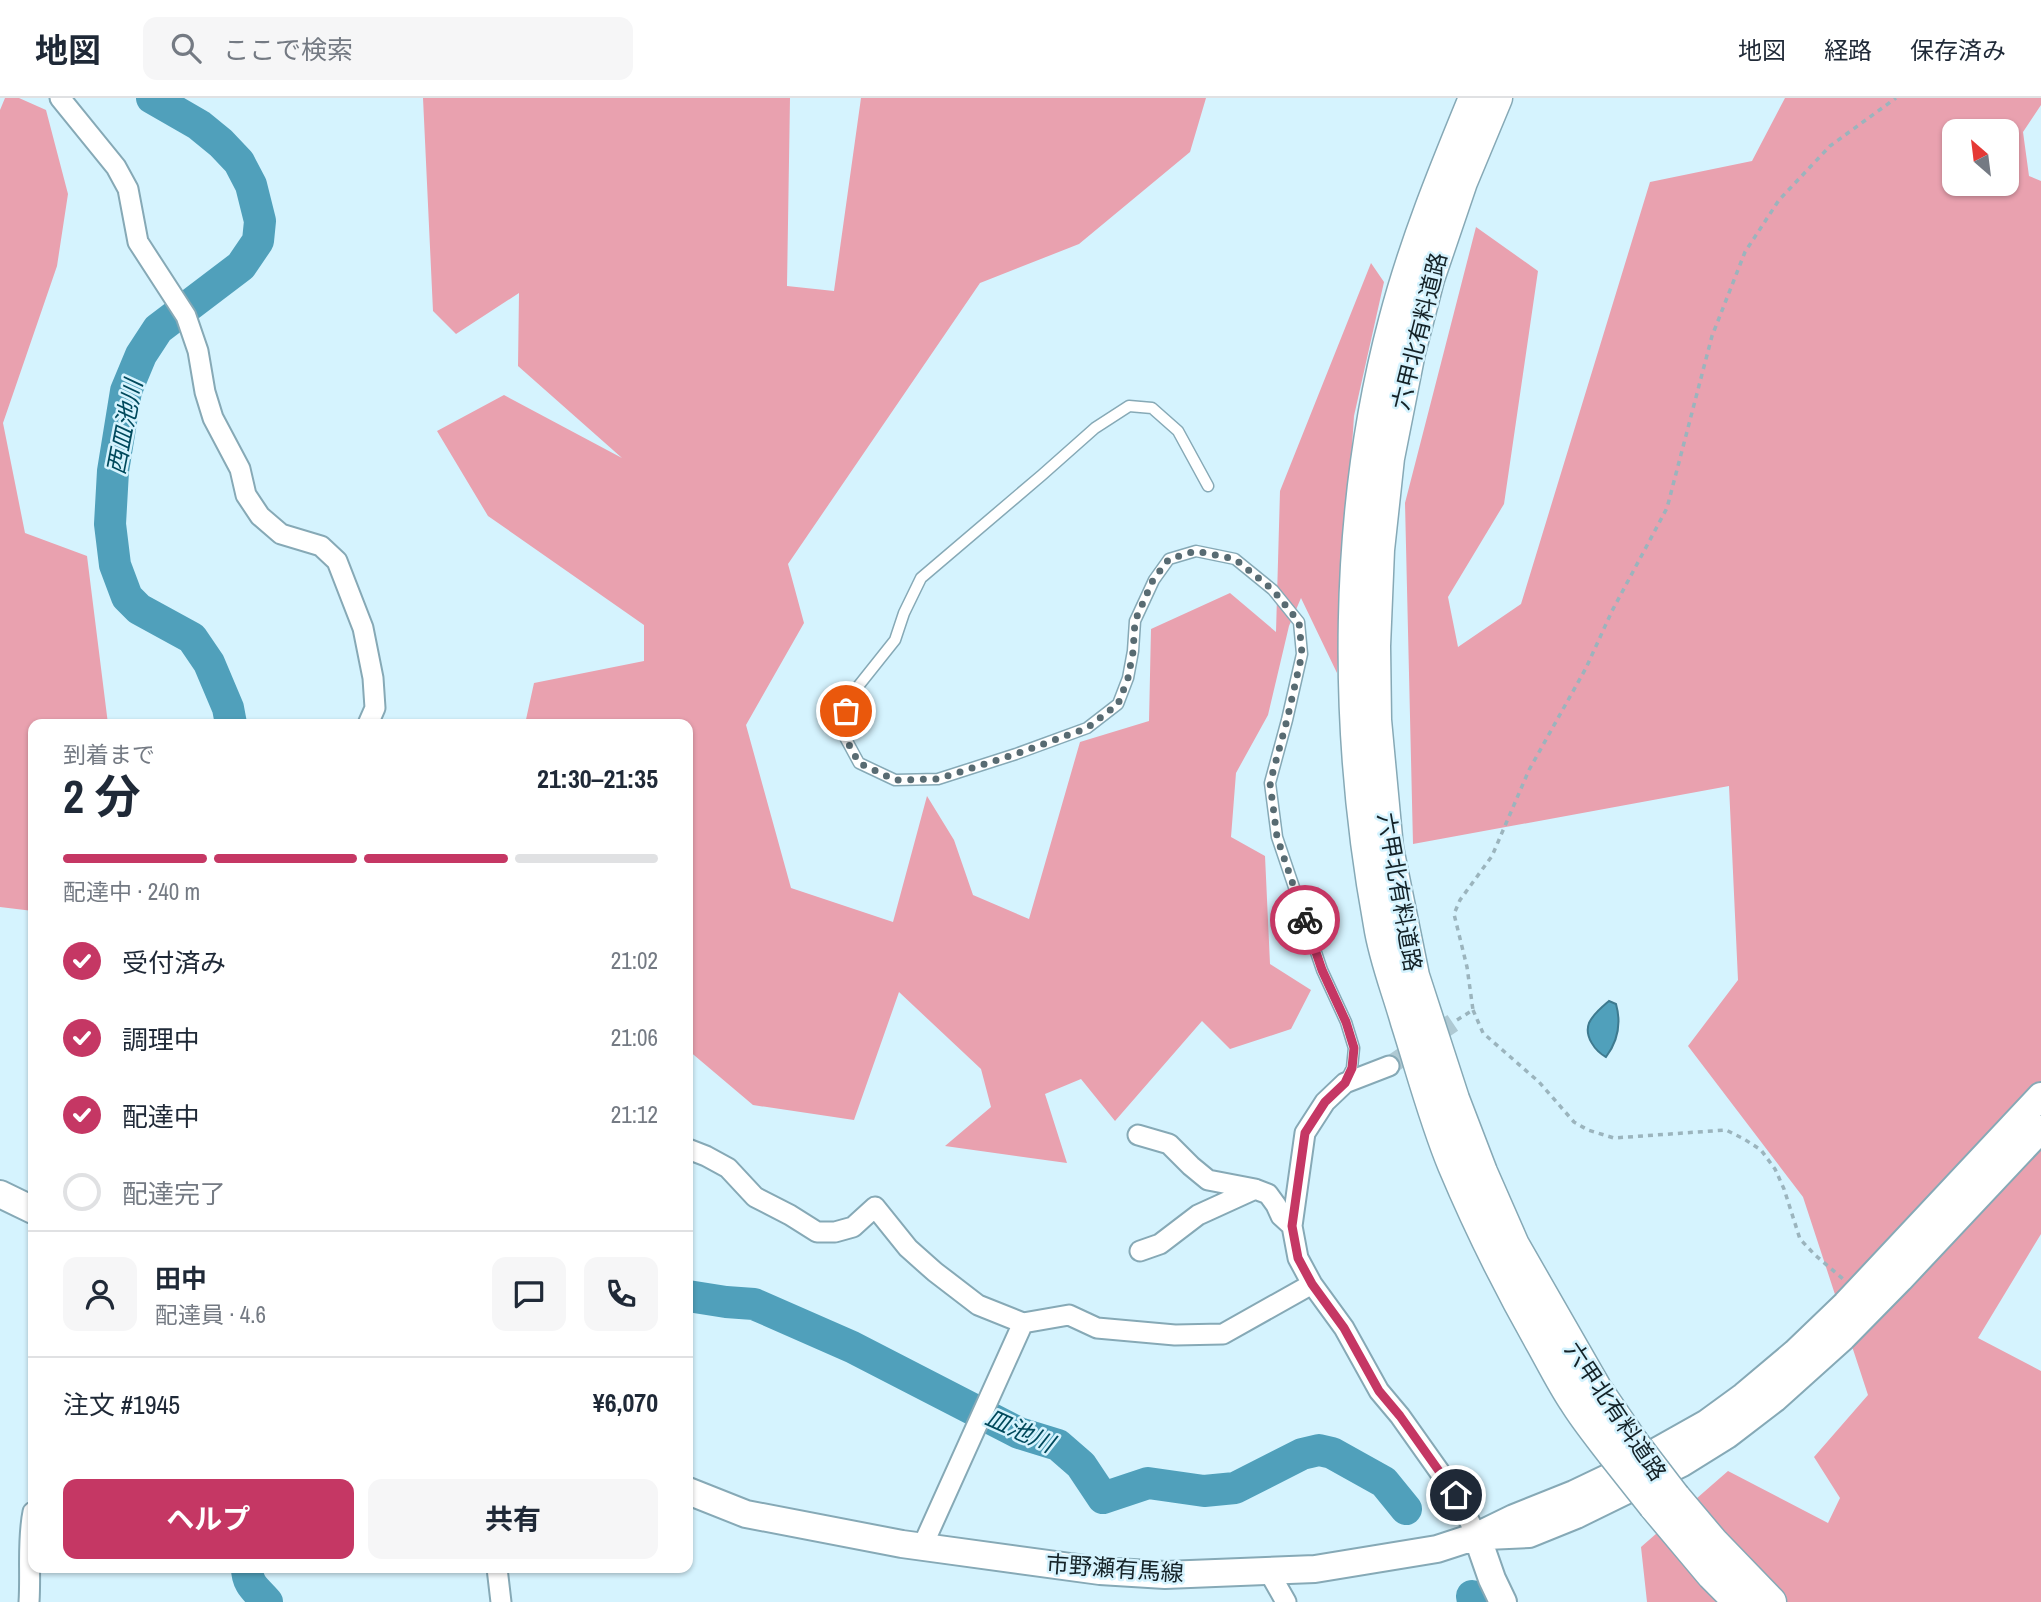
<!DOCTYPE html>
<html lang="ja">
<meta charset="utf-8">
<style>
:root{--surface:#fff;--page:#f6f6f7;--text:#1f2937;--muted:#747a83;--line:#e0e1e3;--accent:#c53764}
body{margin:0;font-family:"Archivo Narrow","Noto Sans JP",sans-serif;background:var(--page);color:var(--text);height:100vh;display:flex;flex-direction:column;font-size:26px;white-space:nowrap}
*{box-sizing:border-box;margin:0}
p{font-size:23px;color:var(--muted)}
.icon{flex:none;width:38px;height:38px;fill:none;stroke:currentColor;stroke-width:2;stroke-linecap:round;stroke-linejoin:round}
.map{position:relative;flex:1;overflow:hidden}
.sheet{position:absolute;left:28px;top:621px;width:665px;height:854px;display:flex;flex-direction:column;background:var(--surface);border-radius:14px;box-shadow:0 2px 5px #0004}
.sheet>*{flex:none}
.needle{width:46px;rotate:332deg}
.tools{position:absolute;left:1942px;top:21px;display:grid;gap:14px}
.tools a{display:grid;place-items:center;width:77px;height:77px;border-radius:14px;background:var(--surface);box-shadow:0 2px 5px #0004;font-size:35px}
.pin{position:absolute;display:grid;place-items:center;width:60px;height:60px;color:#fff;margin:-30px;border:4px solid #fff;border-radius:50%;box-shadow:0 2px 7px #0007}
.courier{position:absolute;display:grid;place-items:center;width:70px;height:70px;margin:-35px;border:5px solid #c53764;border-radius:50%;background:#fff;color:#222;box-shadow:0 2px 9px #0007}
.headline em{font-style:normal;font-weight:700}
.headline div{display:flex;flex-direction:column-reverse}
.headline{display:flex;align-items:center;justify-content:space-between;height:119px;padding:0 35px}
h1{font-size:46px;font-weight:700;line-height:52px}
.bar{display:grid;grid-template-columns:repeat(4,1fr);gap:10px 7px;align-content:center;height:84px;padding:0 35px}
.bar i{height:9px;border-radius:5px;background:var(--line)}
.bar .on{background:var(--accent)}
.bar p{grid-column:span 4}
.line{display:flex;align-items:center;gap:18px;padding:0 35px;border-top:2px solid var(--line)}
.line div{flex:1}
.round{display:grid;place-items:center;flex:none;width:74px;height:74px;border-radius:14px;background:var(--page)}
ol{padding:0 35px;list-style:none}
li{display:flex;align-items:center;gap:21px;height:77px}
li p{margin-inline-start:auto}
li .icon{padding:7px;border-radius:50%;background:var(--accent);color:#fff;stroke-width:4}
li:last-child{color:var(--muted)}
li i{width:38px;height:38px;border:4px solid var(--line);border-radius:50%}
.primary-button{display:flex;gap:14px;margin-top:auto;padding:14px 35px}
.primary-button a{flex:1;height:80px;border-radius:14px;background:var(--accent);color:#fff;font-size:28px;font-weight:700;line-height:80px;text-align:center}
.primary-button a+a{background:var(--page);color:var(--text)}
header{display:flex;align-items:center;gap:42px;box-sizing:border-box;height:98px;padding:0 35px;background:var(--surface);border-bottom:2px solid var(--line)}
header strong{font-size:33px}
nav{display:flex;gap:38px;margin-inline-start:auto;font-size:24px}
.search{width:490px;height:63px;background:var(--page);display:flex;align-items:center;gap:18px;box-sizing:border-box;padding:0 24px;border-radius:14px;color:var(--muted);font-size:26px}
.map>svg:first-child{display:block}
</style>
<header>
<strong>地図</strong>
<div class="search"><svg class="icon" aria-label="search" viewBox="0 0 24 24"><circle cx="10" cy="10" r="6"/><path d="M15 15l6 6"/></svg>ここで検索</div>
<nav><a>地図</a><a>経路</a><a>保存済み</a></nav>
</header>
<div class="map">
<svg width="2041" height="1504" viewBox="0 0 2041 1504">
<rect width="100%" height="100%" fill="#d5f3fe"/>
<path fill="#e9a1af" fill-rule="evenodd" d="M5 0H19L46 12 68 96 57 168 3 325 25 435 87 458 108 626H33V813L0 809V12Z
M423 0H790L787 188 834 193 861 0H1206L1190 54 1079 146 980 185 788 466 804 525 746 627 791 790 893 824 927 698 954 742 973 797 1029 821 1080 644 1149 623 1151 531 1230 495 1276 534 1280 393 1371 165 1384 184 1354 318 1337 575 1301 500 1289 528 1268 617 1236 675 1231 739 1265 758 1270 866 1311 892 1291 931 1230 951 1202 923 1115 1023 1081 981 1045 996 1067 1065 945 1048 991 1009 981 971 899 894 854 1022 753 1007 688 952V626H525L534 585 644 563V527L488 418 437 333 504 297 622 360 518 268 519 195 456 236 433 213Z
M1785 0H2041V7L2023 34 2029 78 2041 83V1136L1978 1240 2041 1273V1504H1647L1641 1449 1728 1373 1828 1425 1840 1400 1814 1359 1868 1297 1803 1099 1688 948 1738 882 1729 688 1413 746 1405 405 1476 129 1538 173 1504 406 1448 499 1458 549 1521 506 1650 84 1752 63ZM1955 33H2007V86H1955Z"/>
<path fill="#50a0bb" stroke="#3e7a8f" stroke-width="2" d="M1609 903 1616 906C1621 924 1618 943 1606 959 1595 953 1584 938 1589 925 1593 916 1602 909 1609 903Z"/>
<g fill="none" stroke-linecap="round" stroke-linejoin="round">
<path stroke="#50a0bb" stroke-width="32" d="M152 0 199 27 221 45 239 64 251 87 260 123 258 143 241 168 158 231 141 257 126 293 113 373 110 426 115 467 127 499 139 511 192 540 209 565 228 610 231 626
M688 1198 726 1204 754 1206 852 1249 1019 1335 1058 1347 1081 1367 1103 1400 1148 1385 1204 1393 1235 1390 1302 1356 1319 1352 1332 1355 1384 1384 1406 1411
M247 1470C247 1487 257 1492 267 1504
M1472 1498 1473 1504"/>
<path stroke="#aec9d3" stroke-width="19" stroke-dasharray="19 10" stroke-linecap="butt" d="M1389 968 1457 922"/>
<g stroke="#86a9b6" stroke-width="13">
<path id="lane" d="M1208 388 1178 333 1152 310 1129 308 1095 330 1042 377 921 480 904 515 895 542 852 596 840 630 859 665 895 682 938 681 1016 656 1087 630 1118 606 1128 580 1133 553 1135 523 1154 482 1169 461 1196 453 1235 461 1273 492 1299 524 1302 556 1287 622 1270 685 1277 739 1322 872 1346 924 1354 950 1352 970 1346 982"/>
</g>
<g stroke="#86a9b6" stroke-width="23">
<path id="street" d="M60 0 116 69 128 91 138 144 186 218 198 253 205 294 213 320 240 371 246 397 260 418 281 436 321 448 337 463 363 530 373 580 375 610 368 626
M1389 968 1345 985 1325 1004 1305 1035 1292 1128 1298 1160 1312 1186 1344 1230 1379 1293 1400 1318 1456 1397 1477 1438
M1138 1037 1169 1046 1191 1068 1208 1082 1255 1091 1268 1096 1276 1107 1281 1118 1292 1128
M688 1051 706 1058 728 1070 755 1099 790 1117 817 1134H835L853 1129 875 1109 908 1150 935 1174 978 1207 1023 1225 1069 1217 1097 1230 1175 1237 1223 1236 1312 1186
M1140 1153 1160 1146 1198 1117 1255 1091
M922 1449 1023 1225
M497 1470 501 1504
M1269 1474 1286 1504
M29 1504C31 1474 27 1443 33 1414"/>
</g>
<g stroke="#86a9b6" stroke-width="30">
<path id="secondary" d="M0 1096 33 1112
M688 1393 746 1416 902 1446 1100 1473 1165 1477 1315 1471 1437 1451 1477 1438 1514 1420 1574 1396 1618 1375 1707 1325 1744 1298 1795 1255 1846 1206 2041 998
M1477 1438 1492 1481 1503 1504
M1486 1438 1529 1436 1576 1417 1682 1365 1727 1337 1774 1301 1843 1239 1900 1181 2041 1031"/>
</g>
<g stroke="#86a9b6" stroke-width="33">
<path id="primary" d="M1474 0C1444 73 1414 146 1394 223 1343 416 1343 631 1379 827 1384 860 1397 892 1406 924 1421 971 1434 1021 1453 1067 1479 1129 1509 1189 1542 1247 1552 1265 1562 1285 1574 1303 1585 1321 1599 1338 1612 1355
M1497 0 1462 84 1429 181 1410 254 1389 360 1379 452 1375 548 1376 622 1388 750 1414 878 1454 1001 1482 1074 1514 1147 1596 1290 1633 1344
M1675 1399 1713 1444 1771 1504
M1654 1408 1712 1477 1739 1504"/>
</g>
<path stroke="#9bb4bd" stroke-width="3.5" stroke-dasharray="5 5" stroke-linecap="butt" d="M1473 912 1483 935 1539 984 1574 1024 1588 1032 1614 1040 1726 1032 1744 1041 1761 1052 1775 1071 1784 1091 1800 1141 1815 1157 1843 1181
M1457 922 1473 912 1467 869 1454 816 1460 802 1492 758 1529 672 1586 570 1612 513 1667 410 1712 238 1745 154 1779 102 1830 48 1896 0"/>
<use href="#lane" stroke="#fff" stroke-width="10"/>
<use href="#street" stroke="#fff" stroke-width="19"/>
<use href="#secondary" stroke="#fff" stroke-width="26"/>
<use href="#primary" stroke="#fff" stroke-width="30"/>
<g stroke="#86a9b6" stroke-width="33" stroke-linecap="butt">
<path id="primary-bridge" d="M1633 1344 1675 1399
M1612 1355 1654 1408"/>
</g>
<use href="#primary-bridge" stroke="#fff" stroke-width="30"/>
</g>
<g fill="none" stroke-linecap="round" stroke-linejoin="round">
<path stroke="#586b72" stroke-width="7" stroke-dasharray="0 12.6" d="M846 613 840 630 859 665 895 682 938 681 1016 656 1087 630 1118 606 1128 580 1133 554 1135 523 1153 482 1169 461 1196 453 1235 461 1273 492 1299 524 1302 556 1287 622 1270 685 1277 739 1305 822"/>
<path stroke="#c53764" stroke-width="9" d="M1305 822 1322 872 1346 924 1354 950 1352 970 1345 985 1325 1004 1305 1035 1292 1128 1298 1160 1312 1186 1344 1230 1379 1293 1400 1318 1456 1397"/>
</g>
<g text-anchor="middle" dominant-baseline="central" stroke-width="5" stroke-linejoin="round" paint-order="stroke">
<g font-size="23" fill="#142227" stroke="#d5f3fe">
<text transform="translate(1419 233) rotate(-76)">六甲北有料道路</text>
<text transform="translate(1400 794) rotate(80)">六甲北有料道路</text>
<text transform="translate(1616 1313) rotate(56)">六甲北有料道路</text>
<text transform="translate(1115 1470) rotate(4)">市野瀬有馬線</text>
</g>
<g font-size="24" font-style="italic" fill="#00495c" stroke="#d5f3fe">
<text transform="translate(124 329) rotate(-79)">西皿池川</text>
<text transform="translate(1020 1332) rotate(24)">皿池川</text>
</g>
</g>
</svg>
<div class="tools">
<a><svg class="needle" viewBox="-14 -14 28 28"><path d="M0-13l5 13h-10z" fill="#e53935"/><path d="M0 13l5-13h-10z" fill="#747a83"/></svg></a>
</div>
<div class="pin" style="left:846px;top:613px;background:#ea580c"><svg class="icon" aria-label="bag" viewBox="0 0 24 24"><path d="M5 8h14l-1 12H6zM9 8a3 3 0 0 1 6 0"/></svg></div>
<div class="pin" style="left:1456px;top:1397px;background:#1f2937"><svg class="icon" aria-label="home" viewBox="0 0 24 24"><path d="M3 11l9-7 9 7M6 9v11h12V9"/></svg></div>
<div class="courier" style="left:1305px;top:822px"><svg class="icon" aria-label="bike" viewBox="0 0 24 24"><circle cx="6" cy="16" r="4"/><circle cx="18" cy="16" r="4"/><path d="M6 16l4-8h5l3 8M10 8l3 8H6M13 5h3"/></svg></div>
<section class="sheet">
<div class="headline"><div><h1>2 分</h1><p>到着まで</p></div><em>21:30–21:35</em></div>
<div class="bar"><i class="on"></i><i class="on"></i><i class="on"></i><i></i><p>配達中 · 240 m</p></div>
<ol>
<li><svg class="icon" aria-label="check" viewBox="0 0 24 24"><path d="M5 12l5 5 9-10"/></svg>受付済み<p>21:02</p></li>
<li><svg class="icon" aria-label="check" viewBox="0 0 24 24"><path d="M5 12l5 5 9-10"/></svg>調理中<p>21:06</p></li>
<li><svg class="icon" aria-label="check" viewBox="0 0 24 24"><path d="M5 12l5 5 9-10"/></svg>配達中<p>21:12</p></li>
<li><i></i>配達完了</li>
</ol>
<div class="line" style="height:126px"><a class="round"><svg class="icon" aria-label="person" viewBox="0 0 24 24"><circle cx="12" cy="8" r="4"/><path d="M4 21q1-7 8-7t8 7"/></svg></a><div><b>田中</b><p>配達員 · 4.6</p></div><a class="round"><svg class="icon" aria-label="chat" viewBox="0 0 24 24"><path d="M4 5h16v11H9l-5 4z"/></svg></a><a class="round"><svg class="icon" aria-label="phone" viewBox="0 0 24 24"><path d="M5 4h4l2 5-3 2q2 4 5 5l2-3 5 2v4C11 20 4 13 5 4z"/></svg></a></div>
<div class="line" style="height:91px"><div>注文 #1945</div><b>¥6,070</b></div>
<div class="primary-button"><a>ヘルプ</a><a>共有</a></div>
</section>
</div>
